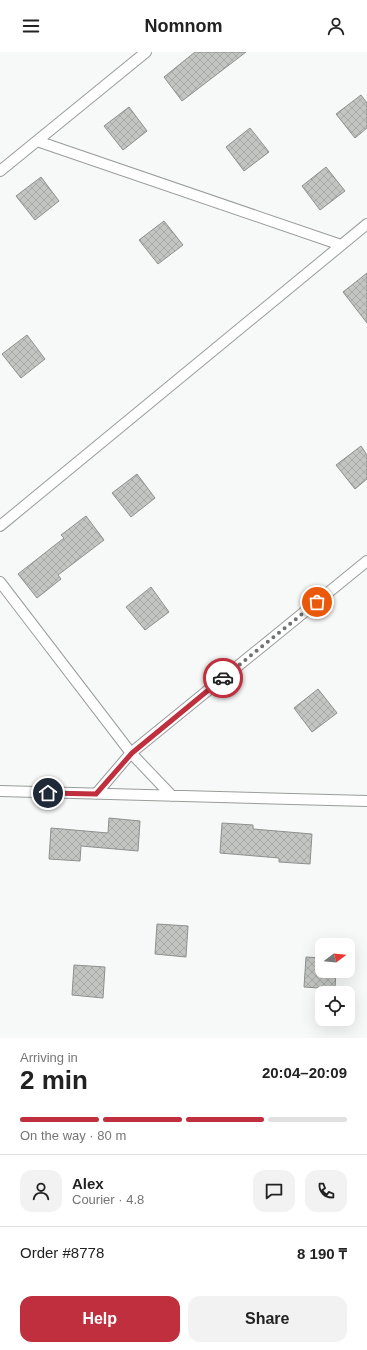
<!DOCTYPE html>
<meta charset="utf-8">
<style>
:root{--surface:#fff;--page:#f2f2f2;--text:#222;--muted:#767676;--line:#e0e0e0;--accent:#c02f3d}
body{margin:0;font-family:Arial,sans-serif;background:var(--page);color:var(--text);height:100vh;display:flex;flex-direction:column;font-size:15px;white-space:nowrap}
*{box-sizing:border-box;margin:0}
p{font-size:13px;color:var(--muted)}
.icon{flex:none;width:22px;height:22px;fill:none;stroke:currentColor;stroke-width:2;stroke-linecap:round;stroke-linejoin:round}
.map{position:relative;height:986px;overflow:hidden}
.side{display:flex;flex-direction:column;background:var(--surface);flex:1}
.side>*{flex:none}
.needle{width:26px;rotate:74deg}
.tools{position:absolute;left:315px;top:886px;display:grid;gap:8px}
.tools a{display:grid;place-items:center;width:40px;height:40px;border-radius:8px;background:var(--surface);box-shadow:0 4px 16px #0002;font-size:20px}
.pin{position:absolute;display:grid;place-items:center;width:34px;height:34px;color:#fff;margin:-17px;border:2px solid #fff;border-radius:50%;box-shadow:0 1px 4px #0007}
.courier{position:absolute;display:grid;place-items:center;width:40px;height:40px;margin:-20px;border:3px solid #c02f3d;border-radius:50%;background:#fff;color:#222;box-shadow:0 1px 5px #0007}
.overview em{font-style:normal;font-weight:700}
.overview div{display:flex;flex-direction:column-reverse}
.overview{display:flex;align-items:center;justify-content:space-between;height:68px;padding:0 20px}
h1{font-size:26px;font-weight:700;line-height:30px}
.bar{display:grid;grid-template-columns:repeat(4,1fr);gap:6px 4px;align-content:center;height:48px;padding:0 20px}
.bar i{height:5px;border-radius:3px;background:var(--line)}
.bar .selected{background:var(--accent)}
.bar p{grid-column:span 4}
.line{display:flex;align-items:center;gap:10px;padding:0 20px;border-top:1px solid var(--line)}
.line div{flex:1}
.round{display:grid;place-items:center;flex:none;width:42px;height:42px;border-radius:12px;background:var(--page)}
.cta{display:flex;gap:8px;margin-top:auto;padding:8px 20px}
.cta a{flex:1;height:46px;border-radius:12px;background:var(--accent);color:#fff;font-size:16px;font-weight:700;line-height:46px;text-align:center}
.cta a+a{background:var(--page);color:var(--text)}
header{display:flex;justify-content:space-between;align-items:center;height:52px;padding:0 20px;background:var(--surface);font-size:18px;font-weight:700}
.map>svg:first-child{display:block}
</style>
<header><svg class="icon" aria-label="menu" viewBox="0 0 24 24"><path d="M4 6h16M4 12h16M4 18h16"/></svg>Nomnom<svg class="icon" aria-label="person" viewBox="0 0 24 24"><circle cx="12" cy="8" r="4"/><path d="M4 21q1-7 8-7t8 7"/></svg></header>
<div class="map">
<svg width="367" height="986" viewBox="0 0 367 986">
<defs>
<pattern id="building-cross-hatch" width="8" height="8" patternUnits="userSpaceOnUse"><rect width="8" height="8" fill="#c2c5c2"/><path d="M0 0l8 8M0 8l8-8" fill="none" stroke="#a7a9a7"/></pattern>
</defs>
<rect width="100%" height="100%" fill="#f6f9f7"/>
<path fill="url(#building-cross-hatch)" stroke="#8d908e" d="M195 0H246L182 49 164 25Z
M361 43 367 51V76L355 86 336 62Z
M129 55 147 79 123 98 104 74Z
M250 76 269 100 244 119 226 95Z
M326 115 345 139 320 158 302 134Z
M41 125 59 149 35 168 16 144Z
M164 169 183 193 158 212 139 188Z
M367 221V271L343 240Z
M27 283 45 307 21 326 2 302Z
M361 394 367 403V427L355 437 336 413Z
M137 422 155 446 131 465 112 441Z
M86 464 104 488 58 523 61 527 37 546 18 522 64 486 61 483Z
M151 535 169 560 145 578 126 555Z
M318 637 337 661 312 680 294 656Z
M109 766 140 769 138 799 81 794 80 809 49 807 51 776 108 781Z
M222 771 253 773V777L312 782 310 812 279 810V806L220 801Z
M157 872 188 874 186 905 155 902Z
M306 905 322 906V919H336L335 937 304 935Z
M74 913 105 915 103 946 72 943Z"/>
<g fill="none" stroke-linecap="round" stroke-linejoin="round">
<g stroke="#999c99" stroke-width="12">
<path id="lane" d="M37 89 341 193
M0 119 146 0
M0 474 367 172
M0 530 131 701 172 744
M0 739 367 749
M96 742 131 701 367 509"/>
</g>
<use href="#lane" stroke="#fff" stroke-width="10"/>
</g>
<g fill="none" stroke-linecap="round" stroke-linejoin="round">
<path stroke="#707270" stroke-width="4" stroke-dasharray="0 7.2" d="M223 626 317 550"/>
<path stroke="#c02f3d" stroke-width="5" d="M48 741 96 742 132 701 223 626"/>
</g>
</svg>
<div class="tools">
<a><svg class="needle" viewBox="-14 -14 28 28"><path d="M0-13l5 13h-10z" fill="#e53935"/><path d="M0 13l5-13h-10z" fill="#767676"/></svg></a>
<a><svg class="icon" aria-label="locate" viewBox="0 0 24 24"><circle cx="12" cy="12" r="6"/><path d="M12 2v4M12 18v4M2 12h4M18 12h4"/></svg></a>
</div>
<div class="pin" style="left:317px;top:550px;background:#ea580c"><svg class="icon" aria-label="bag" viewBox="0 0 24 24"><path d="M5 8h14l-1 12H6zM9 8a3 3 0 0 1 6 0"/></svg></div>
<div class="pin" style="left:48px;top:741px;background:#1f2937"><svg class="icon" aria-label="home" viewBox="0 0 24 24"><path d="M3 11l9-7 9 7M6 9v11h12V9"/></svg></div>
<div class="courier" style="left:223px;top:626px"><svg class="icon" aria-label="car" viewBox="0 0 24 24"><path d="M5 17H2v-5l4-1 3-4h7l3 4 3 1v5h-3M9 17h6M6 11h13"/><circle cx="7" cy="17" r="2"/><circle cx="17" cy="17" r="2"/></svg></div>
</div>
<section class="side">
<div class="overview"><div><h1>2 min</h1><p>Arriving in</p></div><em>20:04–20:09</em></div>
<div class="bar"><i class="selected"></i><i class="selected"></i><i class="selected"></i><i></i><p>On the way · 80 m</p></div>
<div class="line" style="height:72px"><a class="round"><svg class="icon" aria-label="person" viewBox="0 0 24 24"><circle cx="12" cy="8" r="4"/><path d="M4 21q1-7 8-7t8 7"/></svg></a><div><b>Alex</b><p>Courier · 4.8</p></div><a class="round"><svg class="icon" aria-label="chat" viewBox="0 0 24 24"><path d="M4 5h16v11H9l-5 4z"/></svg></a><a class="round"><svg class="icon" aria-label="phone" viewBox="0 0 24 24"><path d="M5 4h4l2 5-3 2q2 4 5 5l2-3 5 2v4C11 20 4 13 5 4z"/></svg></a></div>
<div class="line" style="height:52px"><div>Order #8778</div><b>8 190 ₸</b></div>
<div class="cta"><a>Help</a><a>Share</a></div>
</section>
